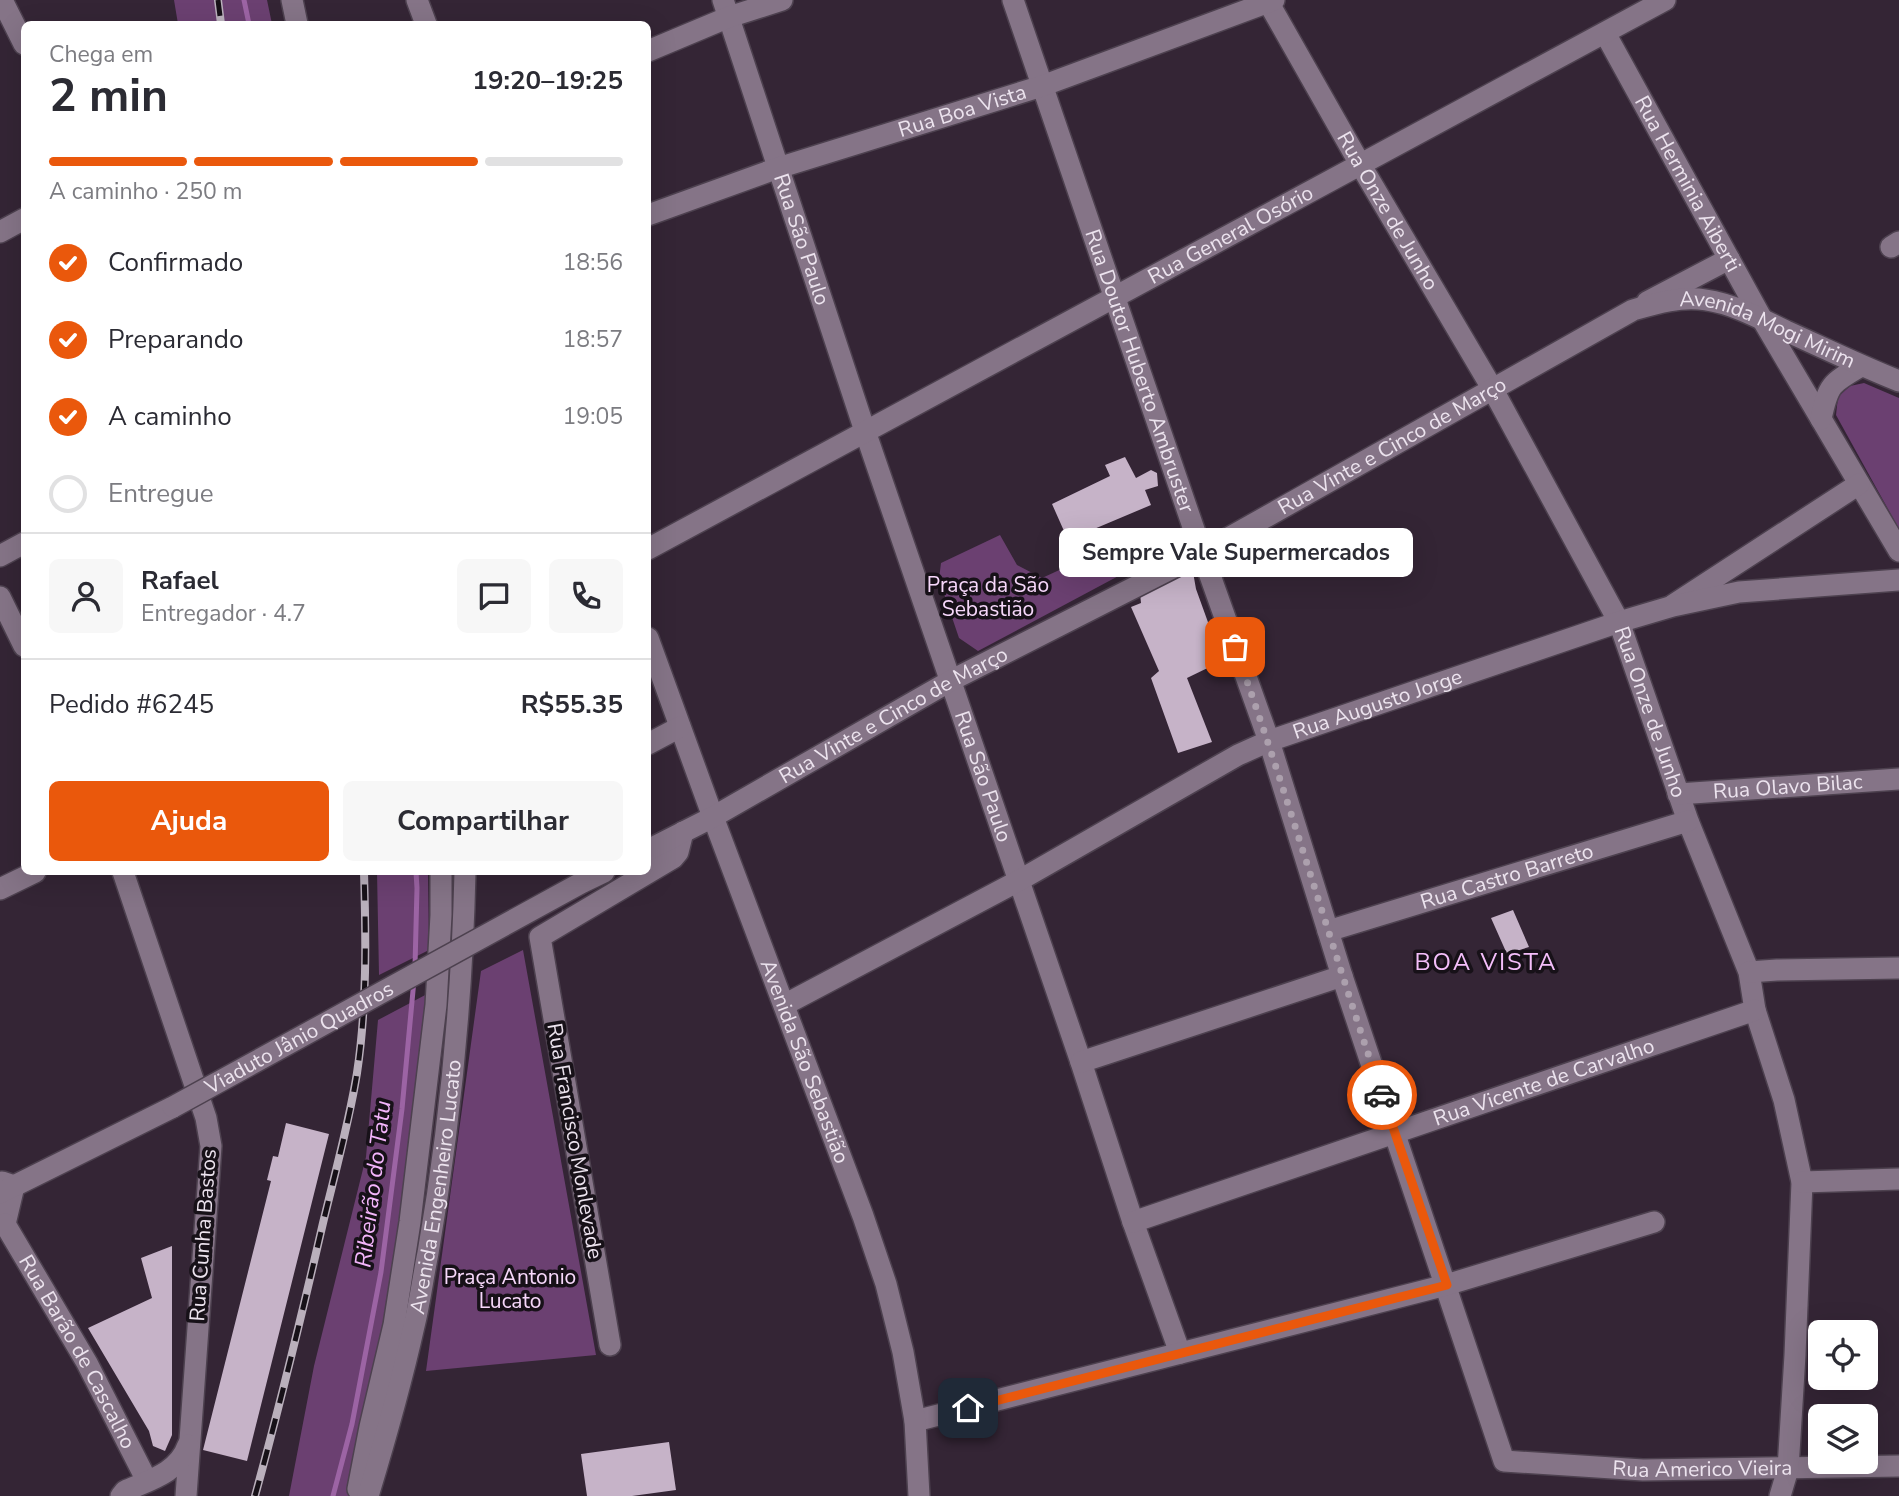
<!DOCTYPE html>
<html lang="pt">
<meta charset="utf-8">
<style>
:root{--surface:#fff;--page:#f7f7f7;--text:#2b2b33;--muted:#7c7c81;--line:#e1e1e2;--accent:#ea580c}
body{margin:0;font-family:"Nunito Sans",sans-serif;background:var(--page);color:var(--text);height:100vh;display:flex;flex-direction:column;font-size:26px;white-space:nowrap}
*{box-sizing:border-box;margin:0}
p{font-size:23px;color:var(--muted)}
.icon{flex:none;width:38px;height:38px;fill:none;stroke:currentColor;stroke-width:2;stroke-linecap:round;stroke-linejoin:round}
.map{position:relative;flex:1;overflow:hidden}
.side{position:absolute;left:21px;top:21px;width:630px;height:854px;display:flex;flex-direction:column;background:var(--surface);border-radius:10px;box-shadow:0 7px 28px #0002}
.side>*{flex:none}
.buttons{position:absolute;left:1808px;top:1320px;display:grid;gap:14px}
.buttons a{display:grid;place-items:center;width:70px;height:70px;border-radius:10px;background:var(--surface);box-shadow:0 7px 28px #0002;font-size:35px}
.pin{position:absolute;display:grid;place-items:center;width:60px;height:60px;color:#fff;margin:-30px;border-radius:14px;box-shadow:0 4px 10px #0006}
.courier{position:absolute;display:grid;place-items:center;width:70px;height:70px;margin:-35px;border:5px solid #ea580c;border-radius:50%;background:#fff;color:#222;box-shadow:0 2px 9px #0007}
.bubble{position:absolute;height:49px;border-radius:10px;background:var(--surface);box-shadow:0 7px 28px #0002;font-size:23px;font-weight:700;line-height:49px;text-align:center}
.headline em{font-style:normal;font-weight:700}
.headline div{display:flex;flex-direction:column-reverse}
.headline{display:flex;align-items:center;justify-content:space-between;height:119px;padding:0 28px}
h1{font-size:46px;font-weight:700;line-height:52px}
.bar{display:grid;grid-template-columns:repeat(4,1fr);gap:10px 7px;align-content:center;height:84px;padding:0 28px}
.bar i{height:9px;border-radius:5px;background:var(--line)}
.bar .on{background:var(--accent)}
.bar p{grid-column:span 4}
.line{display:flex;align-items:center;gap:18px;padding:0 28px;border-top:2px solid var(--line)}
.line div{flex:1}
.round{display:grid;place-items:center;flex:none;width:74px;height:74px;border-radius:10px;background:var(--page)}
ol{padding:0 28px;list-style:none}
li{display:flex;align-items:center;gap:21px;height:77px}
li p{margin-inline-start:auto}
li .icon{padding:7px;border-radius:50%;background:var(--accent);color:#fff;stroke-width:4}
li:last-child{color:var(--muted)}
li i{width:38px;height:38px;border:4px solid var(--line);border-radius:50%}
.cta{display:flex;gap:14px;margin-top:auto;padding:14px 28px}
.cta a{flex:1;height:80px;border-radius:10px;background:var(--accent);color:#fff;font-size:28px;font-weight:700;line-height:80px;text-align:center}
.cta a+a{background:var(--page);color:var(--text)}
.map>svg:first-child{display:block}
</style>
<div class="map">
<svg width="1899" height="1496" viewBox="0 0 1899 1496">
<rect width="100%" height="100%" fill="#342535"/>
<path fill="#6b4071" d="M174 0H267L272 24H178Z
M1864 383 1899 398V529L1836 415 1838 397 1850 386Z
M1146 530 1154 540V557L978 651 959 638 939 579 941 563 1000 535 1017 565 1042 578Z
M377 872H428L429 950 379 975Z
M523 950 596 1355 426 1371 481 971Z
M429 993 393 1294 349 1496H289L314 1366 366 1157 378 1020Z"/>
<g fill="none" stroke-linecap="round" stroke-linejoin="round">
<path stroke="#9c64a4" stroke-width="5" d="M244 0 249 24
M415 966 417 888 416 872
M333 1496 352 1424 381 1272 402 1109 414 980"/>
</g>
<path fill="#c6b3c8" d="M1125 457 1136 478 1151 470 1157 473 1158 486 1145 490 1151 505 1068 540 1052 504 1110 476 1105 465Z
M1193 572 1196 589 1222 661 1187 678 1212 742 1178 753 1151 678 1159 671 1131 607 1141 603 1140 593Z
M1513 910 1529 947 1507 954 1491 918Z
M286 1123 329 1134 247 1461 203 1450 271 1181 267 1180 273 1156 278 1157Z
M172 1246V1435L165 1451 153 1446 149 1431 88 1328 152 1298 141 1258Z
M669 1442 676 1490 632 1496H587L581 1454Z"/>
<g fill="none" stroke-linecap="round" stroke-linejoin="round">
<g stroke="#4d414f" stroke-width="24">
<g id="street">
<path d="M417 0 426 24"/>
<path id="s1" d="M723 0 865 431 1081 1062 1133 1222 1180 1353"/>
<path id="s2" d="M1013 0 1202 553 1269 741 1342 976 1504 1461 1643 1470 1899 1466"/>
<path id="s3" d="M1267 0 1360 164 1492 388 1619 622 1688 821 1749 972 1755 1010 1784 1100 1802 1182 1795 1355 1788 1469 1780 1496"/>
<path id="s4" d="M1605 33 1762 319 1899 551"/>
<path d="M648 51 729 17 782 0"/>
<path id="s5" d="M648 215 778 168 1042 86 1274 0"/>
<path d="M0 232 24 219"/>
<path d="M1891 247 1899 242"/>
<path d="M1647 302 1729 259"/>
<path d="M1821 419C1828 385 1831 383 1861 366"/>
<path id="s6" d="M648 549 1665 0"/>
<path d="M0 556 24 543"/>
<path d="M0 597 24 646"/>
<path d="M1673 605 1859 484"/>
<path d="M648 638 713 817"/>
<path d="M648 744 680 727"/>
<path id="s7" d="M1678 794 1899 779"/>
<path id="s8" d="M1328 931 1688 821"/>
<path d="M1749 972 1777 970 1899 968"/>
<path d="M1081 1062 1342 976"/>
<path d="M2 1182 14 1186 5 1224"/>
<path d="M1802 1182 1899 1179"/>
<path id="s9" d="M1133 1222 1755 1010"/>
<path id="s10" d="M5 1224 87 1363 147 1481"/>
<path d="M610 1345 540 937 673 858 678 852 683 832"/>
<path d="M915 1421 1446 1285 1654 1222"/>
</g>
</g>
<g stroke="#4d414f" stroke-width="24">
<g id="secondary">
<path d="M2 0 24 44"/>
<path d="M292 0 297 24"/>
<path id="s11" d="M713 817 863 1216 886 1284 903 1352 915 1421 919 1496"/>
<path id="s12" d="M648 850 713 817 952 680 1202 553 1633 310C1657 303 1681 296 1706 300 1734 304 1761 319 1786 331 1824 348 1861 366 1899 381"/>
<path d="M123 872 206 1118 211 1146 186 1496"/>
<path d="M581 883 604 872"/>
<path d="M0 889 35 872"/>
<path id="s13" d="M784 1005 1020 880 1238 755 1269 741 1619 622 1673 606 1739 592 1899 580"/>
<path d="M0 1193 173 1107"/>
<path d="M358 1489 370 1427 394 1325 410 1222 436 1005 441 915V872"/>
<path d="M121 1496 125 1491C150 1480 178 1473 188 1445"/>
<path id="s14" d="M368 1496C385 1440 401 1384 414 1326 420 1302 423 1277 428 1253 450 1127 462 1000 465 872"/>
</g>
</g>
<use href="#street" stroke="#857487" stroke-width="21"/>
<use href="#secondary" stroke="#857487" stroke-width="21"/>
<g stroke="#bab0bc" stroke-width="8">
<path id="rail" d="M218 0 221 24
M255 1496C280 1405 302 1314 323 1223 335 1173 349 1123 357 1073 367 1007 366 938 364 872"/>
</g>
<use href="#rail" stroke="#171118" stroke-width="5" stroke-dasharray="16" stroke-linecap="butt"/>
<g stroke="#4d414f" stroke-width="24" stroke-linecap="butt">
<g id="secondary-bridge">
<path id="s15" d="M173 1107 581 883"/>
</g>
</g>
<use href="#secondary-bridge" stroke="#857487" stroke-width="21"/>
</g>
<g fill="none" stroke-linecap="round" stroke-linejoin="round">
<path stroke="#aca0ad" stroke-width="7" stroke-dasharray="0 12.6" d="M1235 647C1288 795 1331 946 1382 1095"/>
<path stroke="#ea580c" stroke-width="9" d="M968 1408 1447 1285 1382 1095"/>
</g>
<g text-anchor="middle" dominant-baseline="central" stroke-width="7" stroke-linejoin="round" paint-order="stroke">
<g font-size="21" fill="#ece3ee" stroke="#171118">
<text stroke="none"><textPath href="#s5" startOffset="331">Rua Boa Vista</textPath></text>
<text stroke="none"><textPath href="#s4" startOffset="172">Rua Herminia Aiberti</textPath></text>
<text stroke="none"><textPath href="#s3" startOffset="243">Rua Onze de Junho</textPath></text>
<text stroke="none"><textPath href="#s6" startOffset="662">Rua General Osório</textPath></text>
<text stroke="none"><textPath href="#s1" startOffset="252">Rua São Paulo</textPath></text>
<text stroke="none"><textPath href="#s12" startOffset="1265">Avenida Mogi Mirim</textPath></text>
<text stroke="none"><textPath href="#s2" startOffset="392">Rua Doutor Huberto Ambruster</textPath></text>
<text stroke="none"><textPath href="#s12" startOffset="847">Rua Vinte e Cinco de Março</textPath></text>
<text stroke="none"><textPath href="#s13" startOffset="667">Rua Augusto Jorge</textPath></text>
<text stroke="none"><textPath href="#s3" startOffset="810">Rua Onze de Junho</textPath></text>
<text stroke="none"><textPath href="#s12" startOffset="280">Rua Vinte e Cinco de Março</textPath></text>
<text stroke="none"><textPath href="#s1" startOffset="819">Rua São Paulo</textPath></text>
<text stroke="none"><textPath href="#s7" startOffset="110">Rua Olavo Bilac</textPath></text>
<text stroke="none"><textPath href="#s8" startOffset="187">Rua Castro Barreto</textPath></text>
<text stroke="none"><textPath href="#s15" startOffset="144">Viaduto Jânio Quadros</textPath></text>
<text stroke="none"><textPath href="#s11" startOffset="261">Avenida São Sebastião</textPath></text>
<text stroke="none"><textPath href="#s9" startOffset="434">Rua Vicente de Carvalho</textPath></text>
<text transform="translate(575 1141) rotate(80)">Rua Francisco Monlevade</text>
<text stroke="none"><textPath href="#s14" startOffset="317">Avenida Engenheiro Lucato</textPath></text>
<text transform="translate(203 1235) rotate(-86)">Rua Cunha Bastos</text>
<text stroke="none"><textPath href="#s10" startOffset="147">Rua Barão de Cascalho</textPath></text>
<text stroke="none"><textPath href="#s2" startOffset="1740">Rua Americo Vieira</textPath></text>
</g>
<g font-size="21" fill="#f7d8fb" stroke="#171118">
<text x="988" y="585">Praça da São<tspan x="988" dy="24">Sebastião</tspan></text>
<text x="510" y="1277">Praça Antonio<tspan x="510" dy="24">Lucato</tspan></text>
</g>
<g font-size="23" font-style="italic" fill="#f3b5fb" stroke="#171118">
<text transform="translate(373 1184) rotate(-83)">Ribeirão do Tatu</text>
</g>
<g font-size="24" letter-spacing="2" fill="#f4befa" stroke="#171118">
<text x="1486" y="962">BOA VISTA</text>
</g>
</g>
</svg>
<div class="buttons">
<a><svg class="icon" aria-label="locate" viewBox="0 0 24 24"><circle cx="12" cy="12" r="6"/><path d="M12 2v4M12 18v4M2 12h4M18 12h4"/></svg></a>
<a><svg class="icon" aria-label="layers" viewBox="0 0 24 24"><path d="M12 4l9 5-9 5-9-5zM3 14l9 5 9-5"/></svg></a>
</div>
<div class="pin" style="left:1235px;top:647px;background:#ea580c"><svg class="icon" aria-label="bag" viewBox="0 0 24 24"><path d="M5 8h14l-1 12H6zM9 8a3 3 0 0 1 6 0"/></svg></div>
<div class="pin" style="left:968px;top:1408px;background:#1f2937"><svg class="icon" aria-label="home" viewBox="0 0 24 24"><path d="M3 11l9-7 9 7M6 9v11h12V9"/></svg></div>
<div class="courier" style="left:1382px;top:1095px"><svg class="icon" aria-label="car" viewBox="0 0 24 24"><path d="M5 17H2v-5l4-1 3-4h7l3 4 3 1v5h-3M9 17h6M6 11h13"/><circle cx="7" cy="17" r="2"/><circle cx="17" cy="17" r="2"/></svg></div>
<div class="bubble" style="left:1059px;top:528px;width:354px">Sempre Vale Supermercados</div>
<section class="side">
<div class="headline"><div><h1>2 min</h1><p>Chega em</p></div><em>19:20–19:25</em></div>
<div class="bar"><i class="on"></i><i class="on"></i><i class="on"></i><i></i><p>A caminho · 250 m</p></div>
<ol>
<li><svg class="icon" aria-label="check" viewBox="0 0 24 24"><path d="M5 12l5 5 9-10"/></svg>Confirmado<p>18:56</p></li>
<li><svg class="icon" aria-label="check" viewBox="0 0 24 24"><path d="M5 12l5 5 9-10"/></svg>Preparando<p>18:57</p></li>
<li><svg class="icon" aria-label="check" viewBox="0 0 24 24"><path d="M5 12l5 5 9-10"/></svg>A caminho<p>19:05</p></li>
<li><i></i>Entregue</li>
</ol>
<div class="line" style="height:126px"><a class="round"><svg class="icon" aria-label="person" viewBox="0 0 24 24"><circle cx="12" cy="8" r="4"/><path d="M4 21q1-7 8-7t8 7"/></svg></a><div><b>Rafael</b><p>Entregador · 4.7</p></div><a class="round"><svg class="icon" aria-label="chat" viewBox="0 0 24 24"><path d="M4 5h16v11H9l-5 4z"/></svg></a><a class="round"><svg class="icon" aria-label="phone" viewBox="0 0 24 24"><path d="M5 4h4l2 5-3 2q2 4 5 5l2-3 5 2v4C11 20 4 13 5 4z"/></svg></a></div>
<div class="line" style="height:91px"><div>Pedido #6245</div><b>R$55.35</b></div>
<div class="cta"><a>Ajuda</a><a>Compartilhar</a></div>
</section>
</div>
